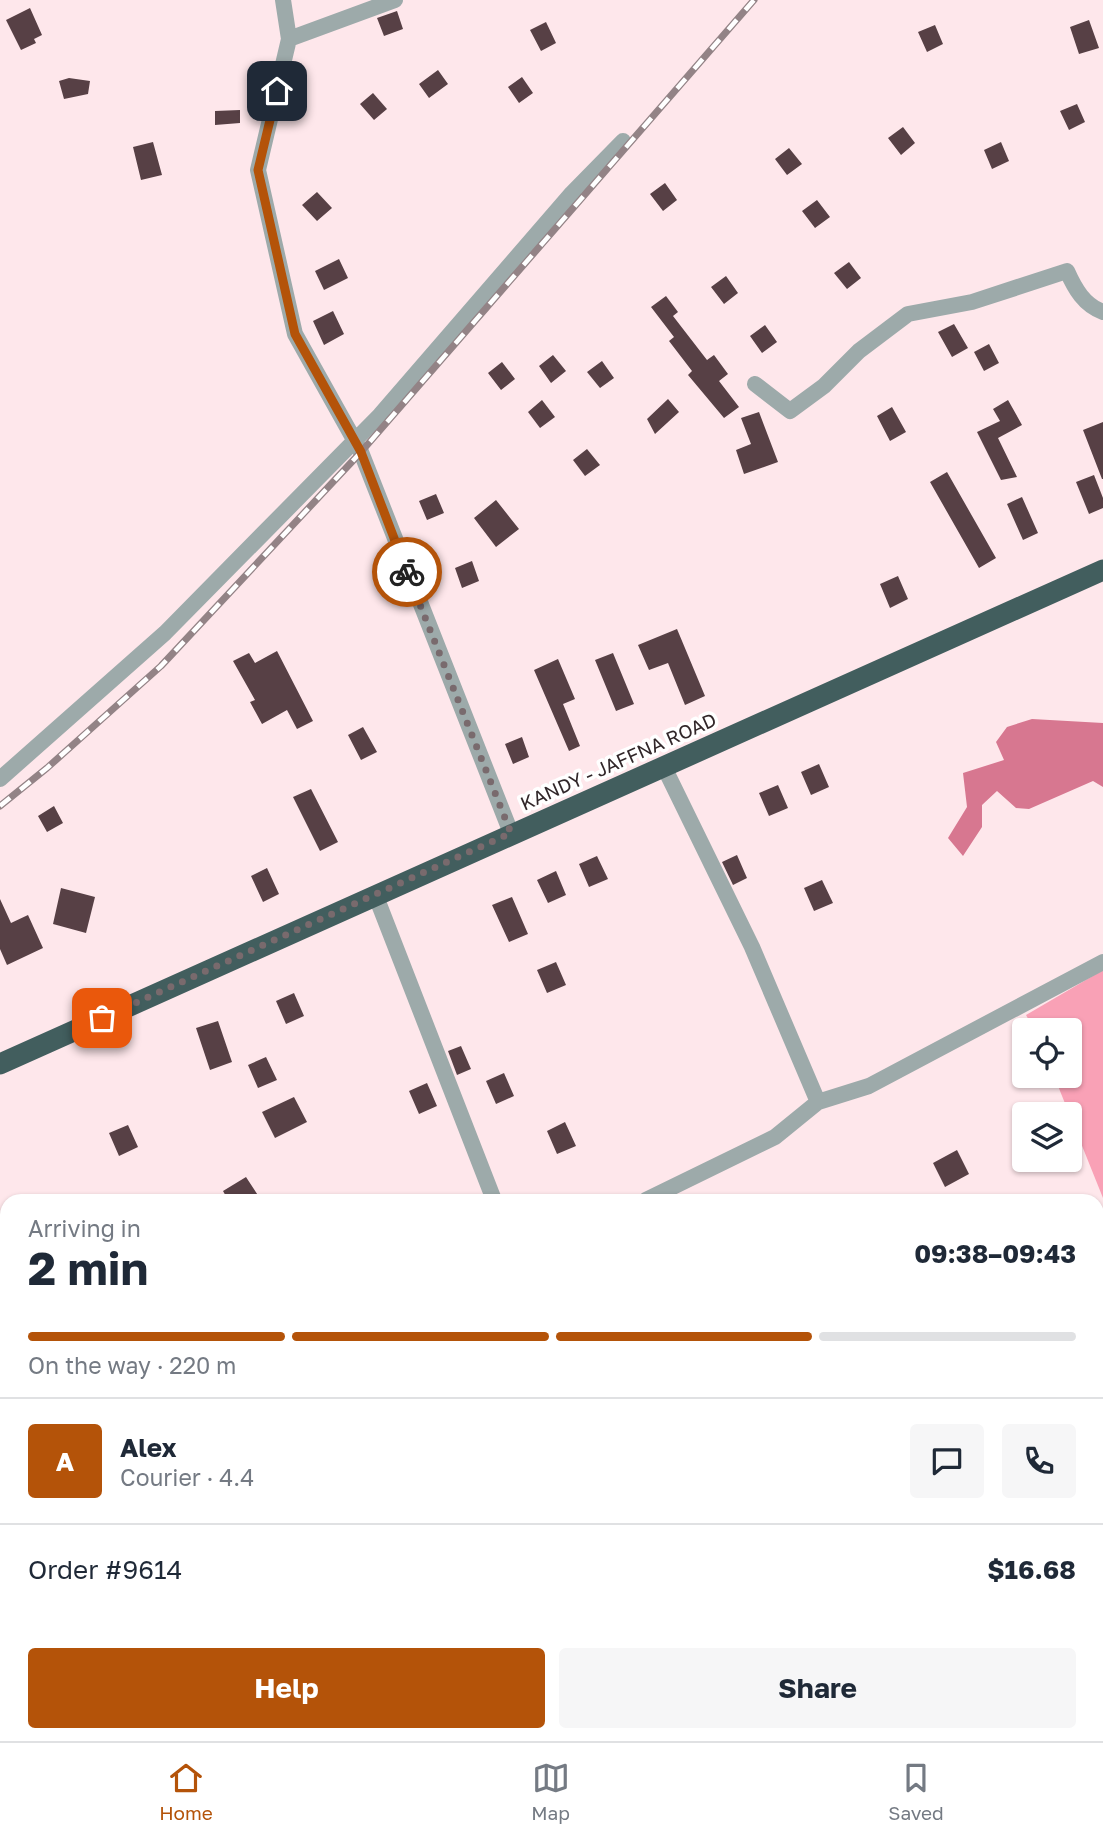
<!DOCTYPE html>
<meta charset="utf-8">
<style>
:root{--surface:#fff;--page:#f6f6f7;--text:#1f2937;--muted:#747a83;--line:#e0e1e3;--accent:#b45309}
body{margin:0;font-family:"Golos Text",sans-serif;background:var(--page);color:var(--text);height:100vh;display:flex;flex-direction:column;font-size:26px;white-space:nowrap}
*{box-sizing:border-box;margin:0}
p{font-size:23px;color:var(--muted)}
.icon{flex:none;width:38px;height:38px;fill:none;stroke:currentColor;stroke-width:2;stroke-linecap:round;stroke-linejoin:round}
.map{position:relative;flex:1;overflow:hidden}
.panel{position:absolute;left:0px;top:1194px;width:1104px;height:548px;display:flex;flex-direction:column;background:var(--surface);border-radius:21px 21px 0 0;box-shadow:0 2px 5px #0004}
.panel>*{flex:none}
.tools{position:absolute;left:1012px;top:1018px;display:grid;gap:14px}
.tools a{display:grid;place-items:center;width:70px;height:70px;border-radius:7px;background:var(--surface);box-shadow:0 2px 5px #0004;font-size:35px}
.pin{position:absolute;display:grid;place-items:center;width:60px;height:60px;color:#fff;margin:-30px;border-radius:14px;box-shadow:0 4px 10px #0006}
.courier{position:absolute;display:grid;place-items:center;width:70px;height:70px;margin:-35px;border:5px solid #b45309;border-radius:50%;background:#fff;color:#222;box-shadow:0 2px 9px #0007}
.headline em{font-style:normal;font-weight:700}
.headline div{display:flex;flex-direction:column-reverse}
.headline{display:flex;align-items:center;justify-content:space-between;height:119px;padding:0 28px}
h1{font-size:46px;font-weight:700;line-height:52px}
.bar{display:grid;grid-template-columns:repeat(4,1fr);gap:10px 7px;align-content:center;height:84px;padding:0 28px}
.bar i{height:9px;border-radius:5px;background:var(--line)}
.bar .on{background:var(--accent)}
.bar p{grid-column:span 4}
.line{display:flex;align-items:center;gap:18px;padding:0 28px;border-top:2px solid var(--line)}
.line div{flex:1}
.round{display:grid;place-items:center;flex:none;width:74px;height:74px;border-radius:7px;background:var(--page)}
.action{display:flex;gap:14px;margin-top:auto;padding:14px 28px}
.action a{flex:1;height:80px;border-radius:7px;background:var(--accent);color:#fff;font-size:28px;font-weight:700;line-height:80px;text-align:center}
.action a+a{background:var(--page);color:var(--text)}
.tabs{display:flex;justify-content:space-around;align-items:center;height:98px;border-top:2px solid var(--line);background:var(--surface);font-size:19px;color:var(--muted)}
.tabs a{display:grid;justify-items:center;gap:4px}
.tabs .on{color:var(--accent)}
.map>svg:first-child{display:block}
</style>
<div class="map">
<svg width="1103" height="1741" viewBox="0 0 1103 1741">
<rect width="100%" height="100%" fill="#fee7eb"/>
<path fill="#f9a1b6" d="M1103 970V1198L1054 1076H1069V1031H1035L1026 1015Z"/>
<path fill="#d77790" d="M1032 719 1103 723V787L1093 781 1029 809 1016 808 997 791 982 805V827L963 856 948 838 967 807 963 773 1004 760 996 742 1007 727Z"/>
<path fill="#574045" d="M30 8 42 35 34 39 36 43 21 50 6 20Z
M397 11 403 29 384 36 377 18Z
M1089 20 1099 48 1079 54 1070 27Z
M546 22 556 43 541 51 530 30Z
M935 25 943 44 927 52 918 32Z
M438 70 448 84 429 98 419 84Z
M522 77 533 93 519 103 508 87Z
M69 78 90 81 88 94 64 99 59 81Z
M373 93 387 109 374 120 360 104Z
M1077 104 1085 122 1069 130 1060 111Z
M240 110V123L215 125V111Z
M903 127 915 143 901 155 888 138Z
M153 142 162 175 141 180 133 147Z
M1001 142 1009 161 992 169 984 150Z
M789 148 802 164 787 175 775 159Z
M665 183 677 200 663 211 650 194Z
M317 192 332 208 317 221 302 205Z
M817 200 830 217 815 228 802 211Z
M339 259 348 278 324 290 315 271Z
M849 262 861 278 847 289 834 273Z
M726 276 738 293 724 304 711 287Z
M666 296 678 312 673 316 707 360 714 355 728 374 719 381 739 407 724 418 688 375 692 371 669 341 674 337 651 307Z
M333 311 344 334 324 345 313 321Z
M954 324 968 348 952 357 938 332Z
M765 325 777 342 762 353 750 336Z
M989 344 999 363 984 371 974 352Z
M553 355 566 371 551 383 539 366Z
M602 361 614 378 600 388 587 372Z
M502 362 515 379 501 390 488 373Z
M668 399 679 412 655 434 647 419Z
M542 400 555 417 540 428 528 412Z
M1008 400 1022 425 998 438 1017 477 1001 480 977 432 1000 421 993 409Z
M892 407 906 432 890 441 877 416Z
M759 412 778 462 744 474 736 450 751 444 741 418Z
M1103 422V479H1102L1083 430Z
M587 449 600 465 585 476 573 460Z
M947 472 996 558 979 568 930 482Z
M1094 475 1103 498V508L1089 514 1076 482Z
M436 494 444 513 427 520 419 501Z
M1022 497 1038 533 1023 540 1007 504Z
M496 500 519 529 496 547 474 518Z
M472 561 479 581 462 588 455 568Z
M898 576 908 599 890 608 880 584Z
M677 629 705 696 685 705 668 663 649 670 638 645Z
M277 651 313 721 297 729 287 710 262 724 250 702 255 700 233 661 249 653 255 663Z
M613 653 634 704 616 711 595 660Z
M558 659 575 699 563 704 580 746 569 751 534 670Z
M363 727 377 752 361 760 348 735Z
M522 737 529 757 513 764 505 744Z
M819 764 829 787 811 795 801 772Z
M778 785 788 808 769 816 759 793Z
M311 789 338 842 320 851 293 797Z
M54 806 63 823 47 832 38 816Z
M737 855 747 878 733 885 722 862Z
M597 856 608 879 589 887 579 864Z
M267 868 279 894 263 902 251 876Z
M556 871 566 895 548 903 537 880Z
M822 880 833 903 814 911 804 888Z
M61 888 95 897 86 933 53 924Z
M512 897 528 934 509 942 492 905Z
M0 899 11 923 28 915 43 948 7 965 0 949Z
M556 962 566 985 547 993 537 970Z
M294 993 304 1016 286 1024 276 1001Z
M218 1021 232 1062 210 1070 196 1028Z
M461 1046 471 1069 457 1075 448 1051Z
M266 1057 277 1080 258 1088 248 1065Z
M504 1073 514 1096 496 1104 486 1081Z
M427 1083 437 1106 419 1114 409 1091Z
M294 1097 307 1122 275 1138 262 1112Z
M565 1122 576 1146 557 1154 547 1131Z
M128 1125 138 1147 119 1156 109 1133Z
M957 1150 969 1174 945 1187 933 1163Z
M246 1177 261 1200H228L223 1191Z"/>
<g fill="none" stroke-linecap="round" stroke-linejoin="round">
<path stroke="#9daaaa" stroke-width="16" d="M283 0 289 39 258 170 295 334 361 452 511 833
M289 39 395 0
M755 384 790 411 824 386 859 351 908 314 972 302 1067 271C1075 289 1084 305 1103 312
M663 765 752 947 818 1102
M0 779 165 633 380 415 572 193 623 141
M375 894 494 1200
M646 1200 775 1137 818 1102 869 1086 1103 962
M1097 1384 1103 1378
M0 1542 7 1538
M342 1734 345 1741
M763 1741 769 1734"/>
<path stroke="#425e5e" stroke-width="21" d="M0 1064 1103 570"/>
<g stroke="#938386" stroke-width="7">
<path id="rail" d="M0 806 47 768 161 666 361 452 754 0"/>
</g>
<use href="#rail" stroke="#fff" stroke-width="4.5" stroke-dasharray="13" stroke-linecap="butt"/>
</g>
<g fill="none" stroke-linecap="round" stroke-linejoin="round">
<path stroke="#796a6d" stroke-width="7" stroke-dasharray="0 12.6" d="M102 1018 511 833 407 572"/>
<path stroke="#b45309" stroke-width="9" d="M277 91 258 170 295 334 361 452 407 572"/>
</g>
<g text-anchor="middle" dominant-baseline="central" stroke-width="7" stroke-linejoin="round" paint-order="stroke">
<g font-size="19" fill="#312629" stroke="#fff">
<text transform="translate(618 761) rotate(-24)">KANDY - JAFFNA ROAD</text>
</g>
</g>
</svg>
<div class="tools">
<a><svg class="icon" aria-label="locate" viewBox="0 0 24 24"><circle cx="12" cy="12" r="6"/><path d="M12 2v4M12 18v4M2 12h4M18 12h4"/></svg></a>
<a><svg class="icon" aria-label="layers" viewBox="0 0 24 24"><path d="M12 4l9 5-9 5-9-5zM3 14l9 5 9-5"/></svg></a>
</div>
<div class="pin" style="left:102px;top:1018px;background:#ea580c"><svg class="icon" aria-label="bag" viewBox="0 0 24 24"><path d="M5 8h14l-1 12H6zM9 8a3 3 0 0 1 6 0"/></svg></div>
<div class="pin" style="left:277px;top:91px;background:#1f2937"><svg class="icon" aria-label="home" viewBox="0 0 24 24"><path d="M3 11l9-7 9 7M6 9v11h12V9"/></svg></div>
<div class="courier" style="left:407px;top:572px"><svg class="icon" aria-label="bike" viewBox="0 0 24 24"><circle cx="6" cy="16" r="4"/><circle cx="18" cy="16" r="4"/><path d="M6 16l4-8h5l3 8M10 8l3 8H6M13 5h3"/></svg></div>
<section class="panel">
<div class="headline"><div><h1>2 min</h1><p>Arriving in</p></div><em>09:38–09:43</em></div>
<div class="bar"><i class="on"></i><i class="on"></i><i class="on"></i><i></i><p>On the way · 220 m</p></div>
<div class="line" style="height:126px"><b class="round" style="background:var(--accent);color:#fff">A</b><div><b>Alex</b><p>Courier · 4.4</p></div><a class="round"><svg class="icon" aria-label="chat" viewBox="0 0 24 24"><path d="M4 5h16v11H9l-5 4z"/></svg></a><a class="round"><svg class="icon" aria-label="phone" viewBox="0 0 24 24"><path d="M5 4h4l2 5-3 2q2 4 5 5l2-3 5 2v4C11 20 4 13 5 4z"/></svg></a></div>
<div class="line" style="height:91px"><div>Order #9614</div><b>$16.68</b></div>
<div class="action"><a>Help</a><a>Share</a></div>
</section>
</div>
<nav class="tabs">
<a class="on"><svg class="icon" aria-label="home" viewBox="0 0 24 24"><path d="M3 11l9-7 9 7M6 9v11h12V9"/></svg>Home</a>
<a><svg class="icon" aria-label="map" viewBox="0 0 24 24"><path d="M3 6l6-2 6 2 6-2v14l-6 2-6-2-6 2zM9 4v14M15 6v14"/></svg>Map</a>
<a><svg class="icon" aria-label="saved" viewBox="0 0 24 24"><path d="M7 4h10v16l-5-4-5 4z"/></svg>Saved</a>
</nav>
